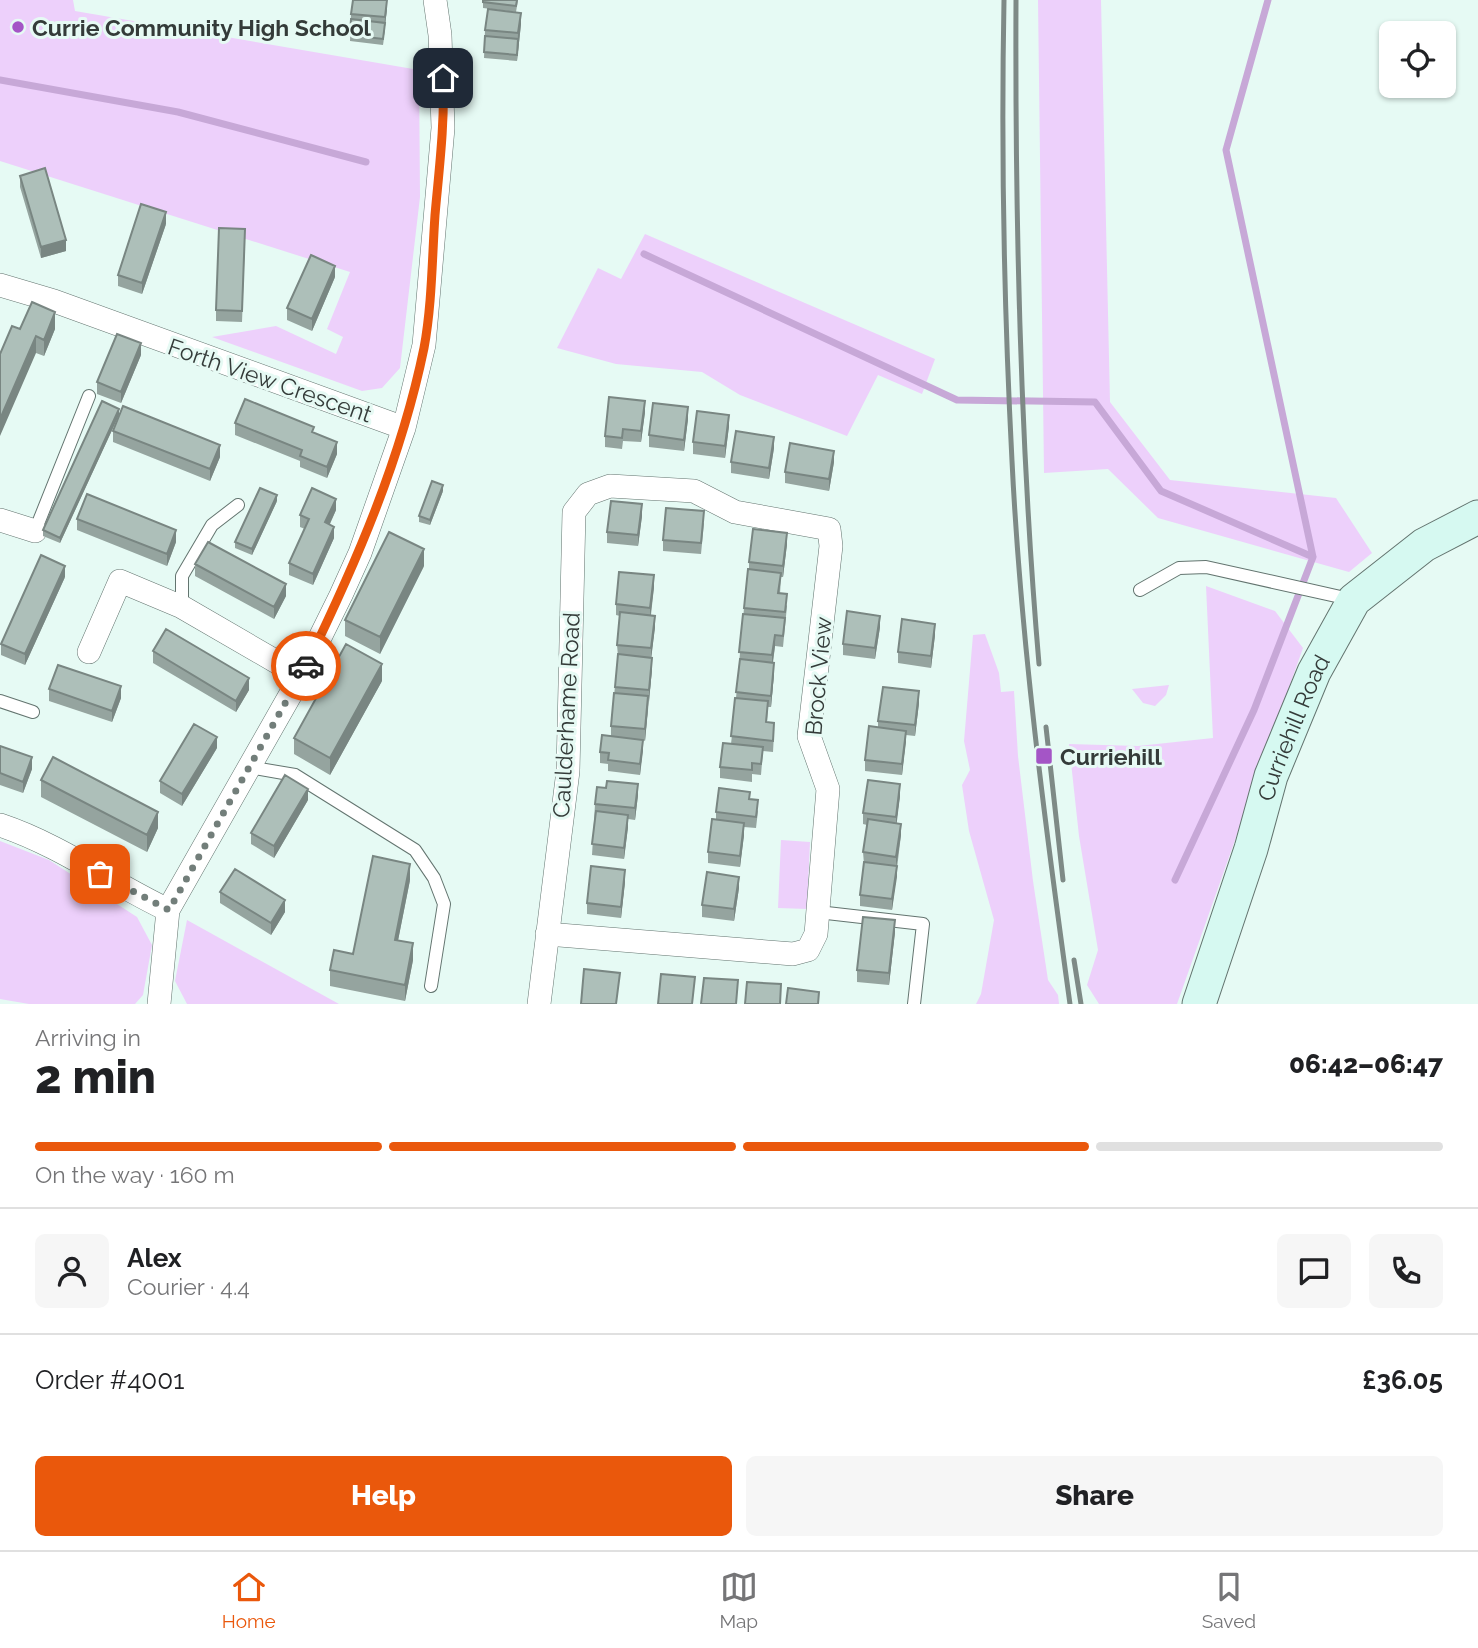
<!DOCTYPE html>
<meta charset="utf-8">
<style>
:root{--surface:#fff;--page:#f6f6f6;--text:#202124;--muted:#757577;--line:#e0e0e0;--accent:#ea580c}
body{margin:0;font-family:Raleway,sans-serif;background:var(--page);color:var(--text);height:100vh;display:flex;flex-direction:column;font-size:26px;white-space:nowrap}
*{box-sizing:border-box;margin:0}
p{font-size:23px;color:var(--muted)}
.icon{flex:none;width:38px;height:38px;fill:none;stroke:currentColor;stroke-width:2;stroke-linecap:round;stroke-linejoin:round}
.map{position:relative;height:1004px;overflow:hidden}
.panel{display:flex;flex-direction:column;background:var(--surface);flex:1}
.panel>*{flex:none}
.tools{position:absolute;left:1379px;top:21px;display:grid;gap:14px}
.tools a{display:grid;place-items:center;width:77px;height:77px;border-radius:10px;background:var(--surface);box-shadow:0 2px 5px #0004;font-size:35px}
.pin{position:absolute;display:grid;place-items:center;width:60px;height:60px;color:#fff;margin:-30px;border-radius:14px;box-shadow:0 4px 10px #0006}
.courier{position:absolute;display:grid;place-items:center;width:70px;height:70px;margin:-35px;border:5px solid #ea580c;border-radius:50%;background:#fff;color:#222;box-shadow:0 2px 9px #0007}
.headline em{font-style:normal;font-weight:800}
.headline div{display:flex;flex-direction:column-reverse}
.headline{display:flex;align-items:center;justify-content:space-between;height:119px;padding:0 35px}
h1{font-size:46px;font-weight:800;line-height:52px}
.bar{display:grid;grid-template-columns:repeat(4,1fr);gap:10px 7px;align-content:center;height:84px;padding:0 35px}
.bar i{height:9px;border-radius:5px;background:var(--line)}
.bar .active{background:var(--accent)}
.bar p{grid-column:span 4}
.line{display:flex;align-items:center;gap:18px;padding:0 35px;border-top:2px solid var(--line)}
.line div{flex:1}
.round{display:grid;place-items:center;flex:none;width:74px;height:74px;border-radius:10px;background:var(--page)}
.primary-button{display:flex;gap:14px;margin-top:auto;padding:14px 35px}
.primary-button a{flex:1;height:80px;border-radius:10px;background:var(--accent);color:#fff;font-size:28px;font-weight:800;line-height:80px;text-align:center}
.primary-button a+a{background:var(--page);color:var(--text)}
.tabs{display:flex;justify-content:space-around;align-items:center;height:98px;border-top:2px solid var(--line);background:var(--surface);font-size:19px;color:var(--muted)}
.tabs a{display:grid;justify-items:center;gap:4px}
.tabs .active{color:var(--accent)}
.map>svg:first-child{display:block}
</style>
<div class="map">
<svg width="1478" height="1004" viewBox="0 0 1478 1004">
<rect width="100%" height="100%" fill="#e6faf4"/>
<path fill="#edd0fb" d="M0 0H73L75 11 419 70 420 197 400 368 382 388 362 391 212 337 276 326 336 354 343 337 327 329 350 272 0 161Z
M1038 0H1101L1110 402 1170 480 1336 498 1372 553 1349 572 1158 518 1108 469 1044 473Z
M645 234 935 359 922 394 878 375 847 436 740 395 702 372 616 364 557 348 598 268 621 279Z
M1206 586 1275 611 1303 648 1177 1004H1099L1087 985 1098 950 1079 836 1069 744 1138 746 1213 738Z
M985 634 999 673 1001 692 1014 691 1018 756 1033 881 1048 980 1058 995 1059 1004H976L981 994 994 920 969 831 962 785 970 770 964 741 973 635Z
M1169 685 1166 695 1155 706 1143 703 1132 689Z
M781 840 810 842 807 909 778 908Z
M0 841 49 860 137 917 152 945 143 995 135 1004H29L0 999Z
M187 920 339 1004H187L175 981Z"/>
<g fill="none" stroke-linecap="round" stroke-linejoin="round">
<path stroke="#c7a8d7" stroke-width="7" d="M0 80 178 112 366 162
M644 254 957 400 1095 402 1161 491 1313 557
M1175 880 1254 710 1313 557 1226 150 1268 0"/>
<g stroke="#63746f" stroke-width="14">
<path id="lane" d="M35 531 89 396
M1140 590 1179 568 1206 567 1354 600
M182 607V576L212 525 238 505
M0 701 33 712
M248 767 295 775 415 850 434 878 444 904 431 986
M818 912 923 924 914 1004"/>
</g>
<g stroke="#63746f" stroke-width="24">
<path id="street" d="M0 285 54 301 404 428
M0 520 35 531
M89 652 120 581 182 607 301 676
M0 825C60 845 111 883 168 910
M159 1004 168 910 301 676 341 595 360 553 404 428 424 345 443 128 440 35 435 0
M539 1004 568 771 574 512 588 494 610 486 694 491 735 512 829 529 831 546 809 736 828 789 816 934 808 950 793 954 547 934"/>
</g>
<g stroke="#63746f" stroke-width="35">
<g id="secondary">
<path id="s1" d="M1199 1004 1251 849 1271 776 1314 672 1354 600 1424 545 1478 517"/>
</g>
</g>
<use href="#lane" stroke="#fff" stroke-width="12"/>
<use href="#street" stroke="#fff" stroke-width="23"/>
<use href="#secondary" stroke="#d6f9f1" stroke-width="33"/>
<path stroke="#7e8a86" stroke-width="5" d="M1004 0C1001 154 1004 307 1012 461 1021 643 1045 824 1070 1004
M1016 0C1015 222 1020 443 1039 664
M1046 727 1063 880
M1074 960 1081 1004"/>
</g>
<path fill="#95a49f" d="M483 0H518L516 12 483 8Z
M387 8 383 45 350 41 351 14Z
M521 24 517 61 484 58 485 30Z
M20 176 66 251 41 258 20 187Z
M166 224 142 294 118 286V275Z
M245 241 242 322 216 321V310Z
M335 277 312 331 287 320V308Z
M20 329H55L44 356 36 353Z
M141 355 121 403 97 394V382Z
M645 412 641 442 623 441 622 449 605 447V436Z
M119 415 60 543 43 536V530Z
M688 419 684 451 649 447V435Z
M235 423 337 454 327 478 300 467V461L235 435Z
M729 426 725 458 693 454V442Z
M113 431 220 457 210 481 113 442Z
M774 448 769 479 731 473V462Z
M834 462 829 491 785 483V472Z
M443 491 430 525 419 522V516Z
M277 501 252 555 235 548V542Z
M336 510 330 524 334 538 313 585 289 575V563L305 529 300 527V515Z
M642 516 638 546 607 543V532Z
M77 519 176 542 167 566 77 530Z
M704 523 701 554 663 551V540Z
M787 544 783 577H781L780 594 787 606 783 647 775 646 773 663 774 674 771 707H768L767 722 774 734 773 752 763 751 761 775 752 774V782L720 778V767L731 744 736 698 744 608 749 570V562Z
M195 564 286 596 274 619 195 576Z
M424 566 380 654 345 636V620Z
M65 577 25 665 1 655V644Z
M654 587 651 615 655 627 651 658 652 669 645 741 643 740 640 775 608 771V764L600 763V752L611 736V726L618 656 617 645 620 616 616 615V604Z
M880 627 875 659 843 655V644Z
M935 635 931 668 898 663V652Z
M153 651 249 690 236 712 153 663Z
M382 681 330 775 294 754V738Z
M49 689 121 698 112 722 49 701Z
M919 703 915 736 906 735 902 775 865 771V760L878 728V721Z
M0 746 32 769 23 793 0 785Z
M217 748 182 806 160 793V781Z
M41 780 158 828 147 852 41 797Z
M638 795 635 820 628 819V827L624 859 592 855 595 804Z
M900 796 896 823 901 835 892 910 860 906V895L864 864 863 852 867 825 863 824V813Z
M750 799 758 811 756 828 744 827V835L740 867 708 863V852L716 820V812Z
M308 800 274 858 251 844V833Z
M410 880 398 940 413 960 405 1001 330 986V970L353 954Z
M625 882 621 918 587 914V903Z
M739 888 734 921 702 917V905Z
M220 892 285 912 271 935 220 903Z
M895 932 889 985 857 982V970Z"/>
<path fill="#798682" d="M387 0V8L383 45 385 17Z
M521 13V24L517 61 518 33Z
M166 212V224L142 294V283Z
M66 240V251L41 258V247Z
M335 266V277L312 331V319Z
M55 312V329L44 356V340Z
M36 336V353L0 436V419Z
M141 343V355L121 403V392Z
M645 401V412L641 442V431Z
M688 407V419L684 451V440Z
M119 409V415L60 543V538Z
M729 415V426L725 458V446Z
M774 437V448L769 479V468Z
M337 442V454L327 478V467Z
M220 445V457L210 481V469Z
M834 451V462L829 491V479Z
M443 485V491L430 525V520Z
M277 495V501L252 555V549Z
M336 499V510L325 534V522Z
M642 504V516L638 546V535Z
M334 527V538L313 585V574Z
M176 530V542L167 566V554Z
M787 533V544L783 577V566Z
M424 549V566L380 654V637Z
M65 566V577L25 665V654Z
M654 575V587L650 619V608Z
M286 584V596L274 619V607Z
M655 616V627L651 660V648Z
M880 616V627L875 659V648Z
M935 624V635L931 668V656Z
M775 635V646L772 667V655Z
M652 658V669L649 702V690Z
M774 663V674L771 707V696Z
M382 664V681L330 775V758Z
M249 678V690L236 712V701Z
M121 686V698L112 722V711Z
M919 691V703L915 736V725Z
M648 696V708L645 741V729Z
M906 731V742L902 775V764Z
M217 737V748L182 806V794Z
M643 740V751L640 775V764Z
M32 757V769L23 793V782Z
M638 784V795L635 820V808Z
M900 784V796L896 829V817Z
M308 789V800L274 858V846Z
M158 812V828L147 852V835Z
M628 815V827L624 859V848Z
M744 823V835L740 867V856Z
M901 824V835L896 868V857Z
M410 864V880L395 956V940Z
M897 866V877L892 910V899Z
M625 870V882L621 918V907Z
M739 877V888L734 921V909Z
M285 900V912L271 935V923Z
M895 920V932L889 985V973Z
M413 943V960L405 1001V985Z"/>
<path fill="#adbfb9" stroke="#798682" stroke-width="2" d="M353 0H387L385 17 351 14Z
M483 0H517L516 6 483 2Z
M488 9 521 13 518 33 485 30Z
M351 19 385 23 383 39 350 35Z
M485 36 518 39 517 55 484 52Z
M45 168 66 240 41 247 20 176Z
M141 204 166 212 142 283 118 275Z
M219 228 245 229 242 311 216 310Z
M311 255 335 266 312 319 287 308Z
M32 302 55 312 44 340 36 336 0 419V354L12 326 20 329Z
M117 334 141 343 121 392 97 382Z
M609 397 645 401 641 431 623 429 622 438 605 436Z
M245 399 314 427 312 432 337 442 327 467 300 456 302 450 235 423Z
M102 401 119 409 60 538 43 530Z
M653 403 688 407 684 440 649 435Z
M123 406 220 445 210 469 113 431Z
M697 411 729 415 725 446 693 442Z
M736 431 774 437 769 468 731 462Z
M790 443 834 451 829 479 785 472Z
M432 481 443 485 430 520 419 516Z
M260 488 277 495 252 549 235 542Z
M312 488 336 499 325 522 334 527 313 574 289 563 309 519 300 515Z
M87 494 176 530 167 554 77 519Z
M611 501 642 504 638 535 607 532Z
M666 508 704 511 701 543 663 540Z
M753 529 787 533 783 566 749 562Z
M389 532 424 549 380 637 345 620Z
M208 542 286 584 274 607 195 564Z
M41 555 65 566 25 654 1 644Z
M748 569 781 573 778 593 787 594 785 612 744 608Z
M619 572 654 575 650 608 616 604Z
M847 611 880 616 875 648 843 644Z
M620 612 655 616 651 648 617 645Z
M743 614 785 618 783 636 775 635 772 655 739 652Z
M902 619 935 624 931 656 898 652Z
M166 629 249 678 236 701 153 651Z
M346 644 382 664 330 758 294 738Z
M618 654 652 658 649 690 615 687Z
M740 659 774 663 771 696 736 692Z
M58 665 121 686 112 711 49 689Z
M883 687 919 691 915 725 878 721Z
M614 693 648 696 645 729 611 726Z
M735 698 768 701 766 722 774 723 773 741 731 736Z
M194 724 217 737 182 794 160 781Z
M869 726 906 731 902 764 865 760Z
M602 735 643 740 640 764 608 760 609 753 600 752Z
M723 743 763 747 761 764 752 763V770L720 767Z
M0 746 32 757 23 782 0 773Z
M53 757 158 812 147 835 41 780Z
M285 775 308 789 274 846 251 833Z
M868 780 900 784 896 817 863 813Z
M607 781 638 784 635 808 595 804 597 787 606 788Z
M719 788 750 792 749 799 758 800 756 817 716 812Z
M596 811 628 815 624 848 592 844Z
M712 819 744 823 740 856 708 852Z
M868 819 901 824 896 857 863 852Z
M373 856 410 864 395 940 413 943 405 985 330 970 334 950 353 954Z
M864 862 897 866 892 899 860 895Z
M591 866 625 870 621 907 587 903Z
M235 869 285 900 271 923 220 892Z
M707 872 739 877 734 909 702 905Z
M863 917 895 920 889 973 857 970Z
M584 969 620 973 616 1004H581Z
M661 974 695 977 692 1004H658Z
M704 978 738 980 736 1004H701Z
M747 982 781 984 780 1004H745Z
M788 988 819 992 818 1004H786Z"/>
<g fill="none" stroke-linecap="round" stroke-linejoin="round">
<path stroke="#727e7a" stroke-width="7" stroke-dasharray="0 12.6" d="M100 874 169 910 306 666"/>
<path stroke="#ea580c" stroke-width="9" d="M306 666C356 563 401 460 424 348 432 305 432 259 435 215 439 170 445 123 443 78"/>
</g>
<g fill="#a455c6" stroke="#e6faf4" stroke-width="2.5">
<circle cx="18" cy="27" r="7"/>
<rect x="1035" y="747" width="18" height="18" rx="3.5"/>
</g>
<g text-anchor="middle" dominant-baseline="central" stroke-width="6" stroke-linejoin="round" paint-order="stroke">
<g font-size="23" font-weight="bold" fill="#343b39" stroke="#e6faf4" text-anchor="start">
<text x="32" y="27">Currie Community High School</text>
<text x="1060" y="756">Curriehill</text>
</g>
<g font-size="23" fill="#343b39" stroke="#e6faf4">
<text transform="translate(270 380) rotate(19)">Forth View Crescent</text>
<text transform="translate(818 676) rotate(-85)">Brock View</text>
<text transform="translate(566 715) rotate(-87)">Caulderhame Road</text>
<text stroke="none"><textPath href="#s1" startOffset="292">Curriehill Road</textPath></text>
</g>
</g>
</svg>
<div class="tools">
<a><svg class="icon" aria-label="locate" viewBox="0 0 24 24"><circle cx="12" cy="12" r="6"/><path d="M12 2v4M12 18v4M2 12h4M18 12h4"/></svg></a>
</div>
<div class="pin" style="left:100px;top:874px;background:#ea580c"><svg class="icon" aria-label="bag" viewBox="0 0 24 24"><path d="M5 8h14l-1 12H6zM9 8a3 3 0 0 1 6 0"/></svg></div>
<div class="pin" style="left:443px;top:78px;background:#1f2937"><svg class="icon" aria-label="home" viewBox="0 0 24 24"><path d="M3 11l9-7 9 7M6 9v11h12V9"/></svg></div>
<div class="courier" style="left:306px;top:666px"><svg class="icon" aria-label="car" viewBox="0 0 24 24"><path d="M5 17H2v-5l4-1 3-4h7l3 4 3 1v5h-3M9 17h6M6 11h13"/><circle cx="7" cy="17" r="2"/><circle cx="17" cy="17" r="2"/></svg></div>
</div>
<section class="panel">
<div class="headline"><div><h1>2 min</h1><p>Arriving in</p></div><em>06:42–06:47</em></div>
<div class="bar"><i class="active"></i><i class="active"></i><i class="active"></i><i></i><p>On the way · 160 m</p></div>
<div class="line" style="height:126px"><a class="round"><svg class="icon" aria-label="person" viewBox="0 0 24 24"><circle cx="12" cy="8" r="4"/><path d="M4 21q1-7 8-7t8 7"/></svg></a><div><b>Alex</b><p>Courier · 4.4</p></div><a class="round"><svg class="icon" aria-label="chat" viewBox="0 0 24 24"><path d="M4 5h16v11H9l-5 4z"/></svg></a><a class="round"><svg class="icon" aria-label="phone" viewBox="0 0 24 24"><path d="M5 4h4l2 5-3 2q2 4 5 5l2-3 5 2v4C11 20 4 13 5 4z"/></svg></a></div>
<div class="line" style="height:91px"><div>Order #4001</div><b>£36.05</b></div>
<div class="primary-button"><a>Help</a><a>Share</a></div>
</section>
<nav class="tabs">
<a class="active"><svg class="icon" aria-label="home" viewBox="0 0 24 24"><path d="M3 11l9-7 9 7M6 9v11h12V9"/></svg>Home</a>
<a><svg class="icon" aria-label="map" viewBox="0 0 24 24"><path d="M3 6l6-2 6 2 6-2v14l-6 2-6-2-6 2zM9 4v14M15 6v14"/></svg>Map</a>
<a><svg class="icon" aria-label="saved" viewBox="0 0 24 24"><path d="M7 4h10v16l-5-4-5 4z"/></svg>Saved</a>
</nav>
